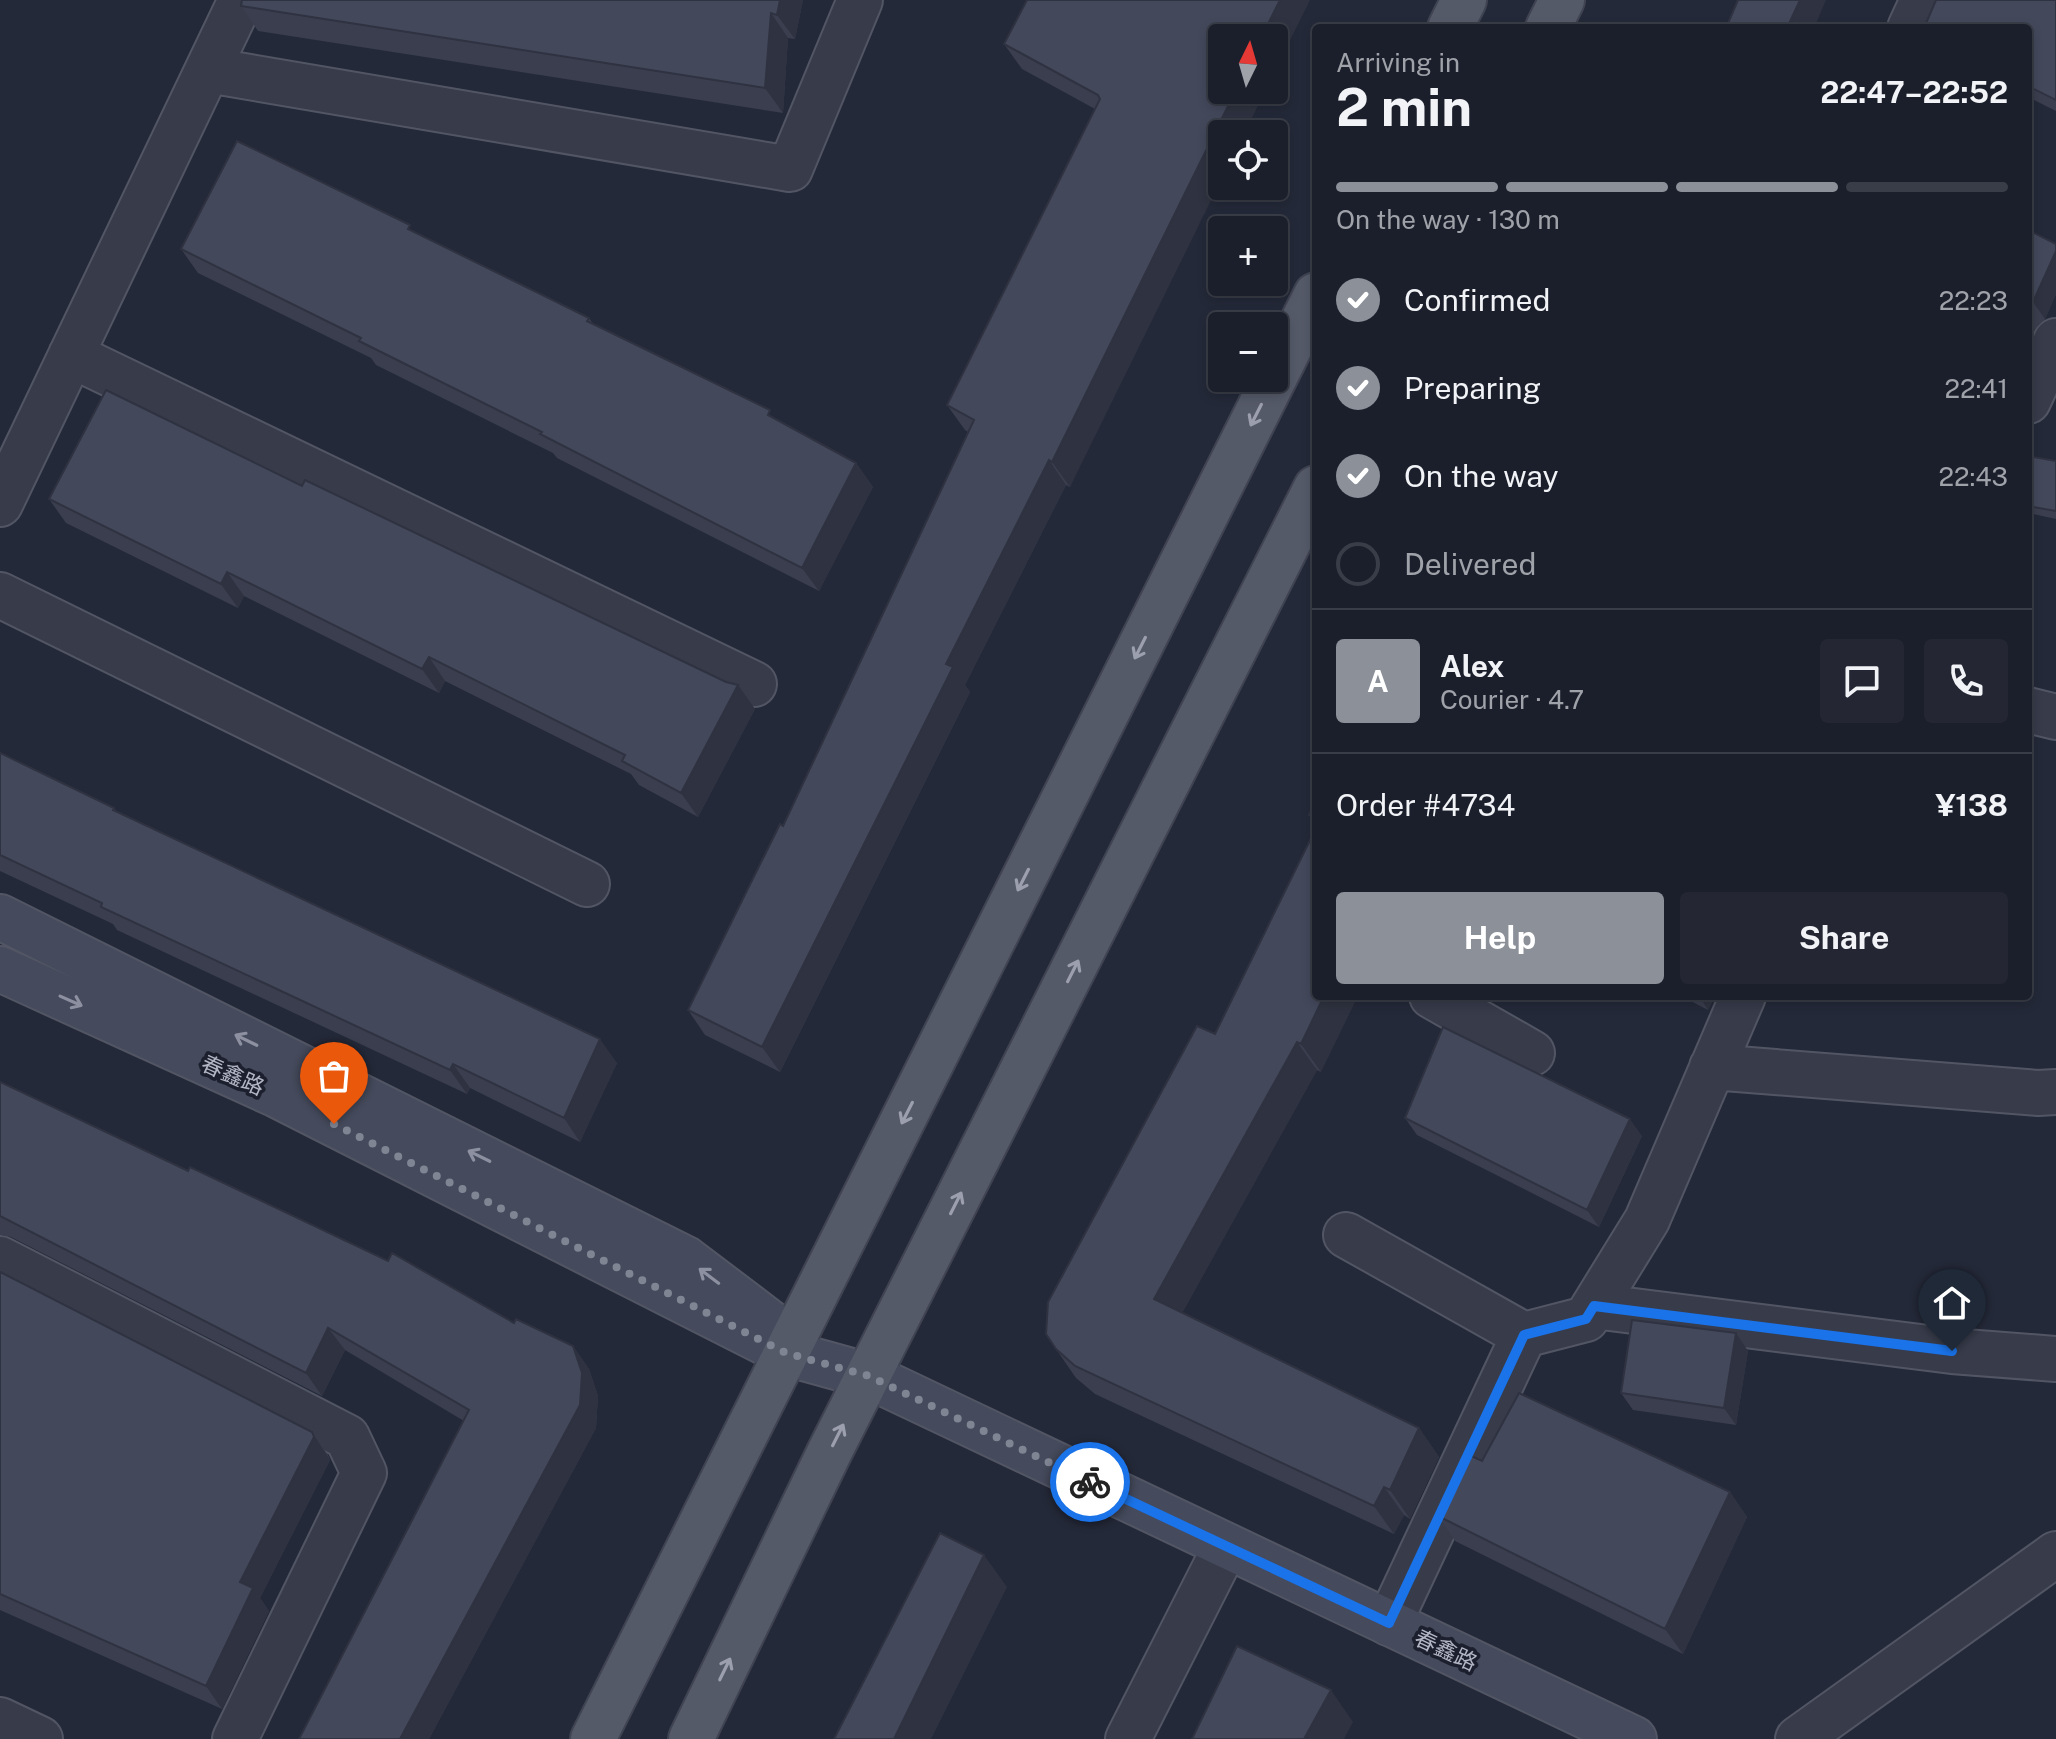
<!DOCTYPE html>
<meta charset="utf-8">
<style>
:root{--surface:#1b1f2b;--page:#242733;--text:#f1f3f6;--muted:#a0a2a9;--line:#393d47;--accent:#8c9099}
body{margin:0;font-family:"Public Sans","Noto Sans SC",sans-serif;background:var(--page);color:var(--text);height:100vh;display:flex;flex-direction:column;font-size:30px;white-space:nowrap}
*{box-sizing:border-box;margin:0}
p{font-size:26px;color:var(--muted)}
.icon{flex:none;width:44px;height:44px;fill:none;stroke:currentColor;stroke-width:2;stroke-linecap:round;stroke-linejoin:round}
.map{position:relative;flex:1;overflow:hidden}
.sheet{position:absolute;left:1312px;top:24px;width:720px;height:976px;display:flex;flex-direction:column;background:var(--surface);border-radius:8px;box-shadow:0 4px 12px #0003,0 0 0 2px var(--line)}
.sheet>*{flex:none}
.needle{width:52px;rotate:5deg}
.buttons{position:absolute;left:1208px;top:24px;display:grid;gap:16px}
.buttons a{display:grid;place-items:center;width:80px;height:80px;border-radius:8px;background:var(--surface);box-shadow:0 4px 12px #0003,0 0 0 2px var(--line);font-size:40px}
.pin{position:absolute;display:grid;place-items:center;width:68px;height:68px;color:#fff;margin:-82px -34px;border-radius:50% 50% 50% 0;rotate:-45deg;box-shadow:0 0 8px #0007}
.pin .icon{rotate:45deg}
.courier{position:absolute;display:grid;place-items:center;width:80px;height:80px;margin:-40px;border:6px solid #1a73e8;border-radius:50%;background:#fff;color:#222;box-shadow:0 2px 10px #0007}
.headline em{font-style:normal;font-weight:700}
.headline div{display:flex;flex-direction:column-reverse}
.headline{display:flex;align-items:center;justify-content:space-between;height:136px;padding:0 24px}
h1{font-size:52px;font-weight:700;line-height:60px}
.bar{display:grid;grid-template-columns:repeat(4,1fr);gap:12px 8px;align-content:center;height:96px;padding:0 24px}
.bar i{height:10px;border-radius:6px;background:var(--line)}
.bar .active{background:var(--accent)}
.bar p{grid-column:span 4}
.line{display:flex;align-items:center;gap:20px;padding:0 24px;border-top:2px solid var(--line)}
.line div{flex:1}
.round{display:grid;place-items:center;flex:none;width:84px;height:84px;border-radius:8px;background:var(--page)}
ol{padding:0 24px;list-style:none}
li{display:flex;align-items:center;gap:24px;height:88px}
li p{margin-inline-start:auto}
li .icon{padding:8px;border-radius:50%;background:var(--accent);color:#fff;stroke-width:4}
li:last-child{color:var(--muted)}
li i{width:44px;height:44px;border:4px solid var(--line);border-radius:50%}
.button{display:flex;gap:16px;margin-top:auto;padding:16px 24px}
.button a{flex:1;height:92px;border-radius:8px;background:var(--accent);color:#fff;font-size:32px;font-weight:700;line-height:92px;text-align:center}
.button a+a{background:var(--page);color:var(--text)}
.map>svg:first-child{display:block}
</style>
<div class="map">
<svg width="2056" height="1739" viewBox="0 0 2056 1739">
<rect width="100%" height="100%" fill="#242939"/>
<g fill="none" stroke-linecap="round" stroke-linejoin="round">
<g stroke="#525664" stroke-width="48">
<path id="street" d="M1910 28 1923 0
M208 70 790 169 860 0
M71 355 754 684
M2028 401 2056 341
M0 504 241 0
M0 595 587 884
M2028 710 2056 717
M1432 996 1532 1053
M1712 1067 2038 1093 2056 1092
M1346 1235 1524 1335
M0 1259 347 1437 364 1473 235 1739
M1594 1306 1952 1351 2056 1359
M1389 1623 1524 1335 1586 1319 1647 1220 1743 996
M0 1720 40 1739
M1128 1739 1226 1546
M1798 1739 2056 1554"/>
</g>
<g stroke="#525664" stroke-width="48">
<path id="secondary" d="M0 917 686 1259 769 1322
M0 969 277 1095 786 1353 869 1376 1634 1739"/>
</g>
<g stroke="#404452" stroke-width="48">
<path id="primary" d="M1450 28 1464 0
M1548 28 1562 0
M593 1739 1316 295
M691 1739 829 1453 1316 488"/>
</g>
<use href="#street" stroke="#373b4a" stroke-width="44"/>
<use href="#secondary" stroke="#454a5c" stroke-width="44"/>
<use href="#primary" stroke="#555a69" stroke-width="44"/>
</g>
<path fill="#3a3e4e" d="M803 0 795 39 788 38 783 113 258 31 241 6Z
M2056 0V111L2028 97V28Z
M1004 44 1265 90 1244 134H1222L1070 487 1066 485 965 685 970 692 780 1072 705 1035 688 1010 783 826 968 432 965 430 947 405 1095 109 1022 69Z
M2028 230 2056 244V294L2045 319 2034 330 2028 342Z
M415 233 589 318 594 325 776 419 856 463 873 487 819 591 557 458 553 453 376 365 371 358 198 273 181 249Z
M2028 456 2056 461V519L2028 513Z
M49 499 755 709 698 817 639 785 631 774 445 681 439 693 244 596 238 608 66 523Z
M0 753 114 808 118 813 617 1063 580 1142 470 1088 467 1094 117 930 113 924 0 871Z
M1316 828 1321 1072 1317 1070 1182 1313 1419 1428 1439 1457 1410 1519 1404 1515 1394 1534 1095 1394 1076 1378 1056 1349 1215 1034Z
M1681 996H1715L1708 1010Z
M0 1082 514 1323 573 1346 589 1369 598 1396 596 1428 429 1739H299L464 1421 345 1350 322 1396 11 1237 0 1235Z
M1405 1118 1642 1136 1599 1227 1417 1135Z
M0 1272 312 1432 328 1455 330 1460 260 1598 269 1611 222 1709 0 1610Z
M1748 1351 1736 1425 1633 1410 1621 1393Z
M1482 1461 1730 1492 1747 1517 1683 1654 1455 1541 1438 1516Z"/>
<path fill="#2f3240" d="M780 0H803L795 39 777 15Z
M1280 0H1310L1274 73V38H1261Z
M1800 0H1826L1814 28H1787Z
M771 13 788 38 783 113 765 88Z
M1236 90H1265L1244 134H1222V178L1070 487 1052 462Z
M2056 251V294L2045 319 2033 302Z
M2028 322 2034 330 2028 342Z
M1049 460 1066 485 965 685 970 692 780 1072 762 1047 946 664Z
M856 463 873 487 819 591 802 568Z
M227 572 244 596 238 608 221 584Z
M429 657 445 681 439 693 422 669Z
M738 685 755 709 698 817 681 793Z
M1324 996H1358L1321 1072 1301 1044Z
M1699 996H1715L1708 1010Z
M600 1039 617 1063 580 1142 564 1118Z
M1297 1042 1317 1070 1174 1328 1154 1299Z
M453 1064 470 1088 467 1094 450 1070Z
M1630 1119 1642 1136 1599 1227 1587 1210Z
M328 1328 345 1350 322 1396 306 1373Z
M1736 1333 1748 1351 1736 1425 1724 1408Z
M573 1346 589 1369 598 1396 596 1428 429 1739H400Z
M1419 1428 1439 1457 1410 1519 1390 1490Z
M312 1432 330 1460 260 1598 269 1611 222 1709 206 1686 240 1582Z
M1384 1487 1404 1515 1394 1534 1374 1506Z
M1730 1492 1747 1517 1683 1654 1665 1629Z
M984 1555 1007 1587 931 1739H894Z
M1331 1690 1353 1722 1344 1739H1304Z"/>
<path fill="#43485b" stroke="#2f3240" stroke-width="2" d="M242 0H780L777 15 771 13 765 88 241 6Z
M1027 0H1280L1261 38H1222V90H1236L1052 462 1049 460 946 664 953 667 762 1047 688 1010 780 824 783 826 974 420 947 405 1100 99 1098 95 1004 44Z
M1738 0H1800L1787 28H1726Z
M1936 0H2056V100L2028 86V28H1924Z
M237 141 410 225 408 229 589 318 587 321 770 410 768 415 856 463 802 568 540 434 542 432 359 341 361 338 181 249Z
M2028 230 2056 244V251L2033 302 2028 307Z
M106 390 302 486 305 480 726 682 738 685 681 793 622 761 625 755 429 657 422 669 227 572 221 584 49 499Z
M2028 456 2056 461V511L2028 506Z
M0 753 114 808 113 810 600 1039 564 1118 453 1064 450 1070 264 983 101 907 102 903 0 855Z
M1316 802V818L1309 815Z
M1316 828V996H1324L1301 1044 1297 1042 1154 1299 1419 1428 1390 1490 1384 1487 1374 1506 1075 1366 1056 1349 1046 1334 1048 1302 1197 1026 1215 1034Z
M1443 1027 1630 1119 1587 1210 1405 1118Z
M0 1082 188 1171 190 1167 388 1261 392 1253 514 1323 516 1319 573 1346 582 1373 580 1405 400 1739H299L469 1410 328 1328 306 1373 0 1216Z
M0 1272 312 1432 314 1437 240 1582 253 1588 206 1686 0 1594Z
M1632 1320 1736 1333 1724 1408 1621 1393Z
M1519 1393 1730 1492 1665 1629 1438 1516 1467 1454 1482 1461Z
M940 1533 984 1555 894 1739H834Z
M1237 1646 1331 1690 1304 1739H1192Z"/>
<defs><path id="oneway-shaft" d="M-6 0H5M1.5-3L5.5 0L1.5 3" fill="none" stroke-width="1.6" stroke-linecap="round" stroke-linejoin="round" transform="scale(2)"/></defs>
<g stroke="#9b9fae">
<use href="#oneway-shaft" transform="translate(1256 415) rotate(117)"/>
<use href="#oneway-shaft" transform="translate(1140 648) rotate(117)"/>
<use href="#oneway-shaft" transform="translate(1023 880) rotate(117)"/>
<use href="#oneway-shaft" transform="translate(1073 971) rotate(-63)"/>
<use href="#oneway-shaft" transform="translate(907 1113) rotate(117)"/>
<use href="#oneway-shaft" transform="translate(956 1203) rotate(-63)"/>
<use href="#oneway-shaft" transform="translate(838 1435) rotate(-63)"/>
<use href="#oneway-shaft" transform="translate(725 1669) rotate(-64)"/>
</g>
<g stroke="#8c90a0">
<use href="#oneway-shaft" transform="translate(71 1001) rotate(24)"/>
<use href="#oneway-shaft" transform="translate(246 1040) rotate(-154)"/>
<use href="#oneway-shaft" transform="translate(479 1156) rotate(-154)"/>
<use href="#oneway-shaft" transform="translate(709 1276) rotate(-143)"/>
</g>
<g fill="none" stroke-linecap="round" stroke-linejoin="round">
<path stroke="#808594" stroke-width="8" stroke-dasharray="0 14.4" d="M334 1124 786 1353 869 1376 1090 1482"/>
<path stroke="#1a73e8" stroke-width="10" d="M1090 1482 1389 1623 1524 1335 1586 1319 1594 1306 1952 1351"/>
</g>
<g text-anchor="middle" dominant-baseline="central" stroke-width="7" stroke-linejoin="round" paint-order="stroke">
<g font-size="22" fill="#b2b6c5" stroke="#1c202e">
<text transform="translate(233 1075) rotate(24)">春鑫路</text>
<text transform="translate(1446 1650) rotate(25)">春鑫路</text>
</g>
</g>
</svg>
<div class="buttons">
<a><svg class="needle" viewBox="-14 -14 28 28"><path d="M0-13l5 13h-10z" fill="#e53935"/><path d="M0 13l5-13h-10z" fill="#a0a2a9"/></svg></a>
<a><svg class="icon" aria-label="locate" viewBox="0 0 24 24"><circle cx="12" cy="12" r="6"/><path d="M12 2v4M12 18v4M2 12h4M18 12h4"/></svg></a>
<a>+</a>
<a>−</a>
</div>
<div class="pin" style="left:334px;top:1124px;background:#ea580c"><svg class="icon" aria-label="bag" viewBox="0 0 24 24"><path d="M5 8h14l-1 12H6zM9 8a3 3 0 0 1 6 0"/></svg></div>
<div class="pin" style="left:1952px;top:1351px;background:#1f2937"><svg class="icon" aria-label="home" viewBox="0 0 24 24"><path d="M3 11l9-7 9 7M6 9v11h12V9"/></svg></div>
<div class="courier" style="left:1090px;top:1482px"><svg class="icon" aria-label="bike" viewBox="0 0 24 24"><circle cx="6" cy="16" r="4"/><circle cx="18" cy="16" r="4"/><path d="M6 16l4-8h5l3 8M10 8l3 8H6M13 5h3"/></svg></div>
<section class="sheet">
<div class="headline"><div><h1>2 min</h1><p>Arriving in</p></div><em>22:47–22:52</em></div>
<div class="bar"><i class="active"></i><i class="active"></i><i class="active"></i><i></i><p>On the way · 130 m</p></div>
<ol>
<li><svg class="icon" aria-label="check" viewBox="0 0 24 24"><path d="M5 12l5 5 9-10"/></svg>Confirmed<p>22:23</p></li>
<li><svg class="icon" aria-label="check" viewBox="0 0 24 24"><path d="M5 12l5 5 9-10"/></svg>Preparing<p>22:41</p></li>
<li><svg class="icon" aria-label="check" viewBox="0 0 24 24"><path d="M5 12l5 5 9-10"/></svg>On the way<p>22:43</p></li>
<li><i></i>Delivered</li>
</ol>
<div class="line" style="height:144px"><b class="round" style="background:var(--accent);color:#fff">A</b><div><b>Alex</b><p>Courier · 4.7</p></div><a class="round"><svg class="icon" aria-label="chat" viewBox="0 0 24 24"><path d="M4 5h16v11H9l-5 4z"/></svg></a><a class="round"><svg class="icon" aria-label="phone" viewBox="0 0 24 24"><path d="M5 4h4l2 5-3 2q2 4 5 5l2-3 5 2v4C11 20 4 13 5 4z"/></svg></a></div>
<div class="line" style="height:104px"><div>Order #4734</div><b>¥138</b></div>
<div class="button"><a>Help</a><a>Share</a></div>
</section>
</div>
